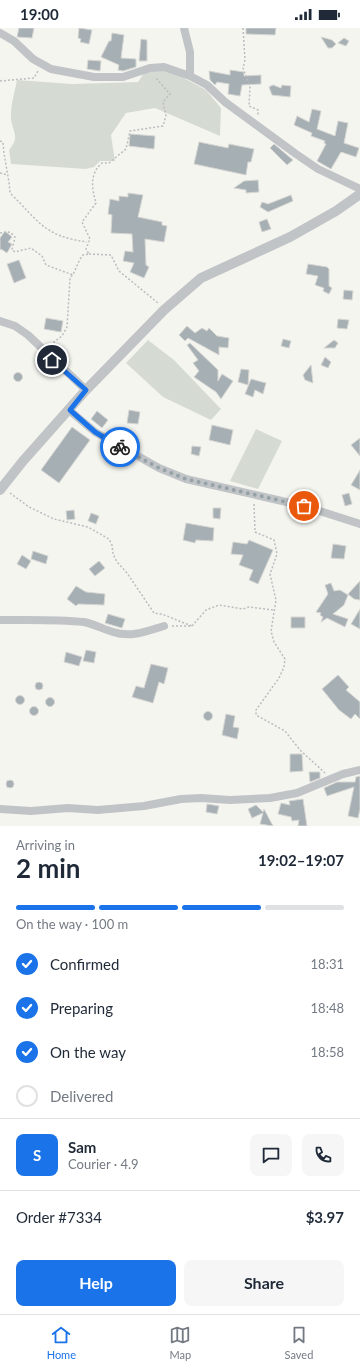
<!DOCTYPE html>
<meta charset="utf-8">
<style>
:root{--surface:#fff;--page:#f6f6f7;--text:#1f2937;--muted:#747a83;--line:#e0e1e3;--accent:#1a73e8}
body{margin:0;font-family:Lato,sans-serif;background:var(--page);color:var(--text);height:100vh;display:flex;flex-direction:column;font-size:15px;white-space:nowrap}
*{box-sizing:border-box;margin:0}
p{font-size:13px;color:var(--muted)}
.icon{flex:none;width:22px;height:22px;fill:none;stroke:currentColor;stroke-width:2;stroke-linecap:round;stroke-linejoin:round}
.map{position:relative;height:798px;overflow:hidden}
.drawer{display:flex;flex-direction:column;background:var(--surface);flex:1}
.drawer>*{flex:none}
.pin{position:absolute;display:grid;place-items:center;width:34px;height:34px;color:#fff;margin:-17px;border:2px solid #fff;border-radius:50%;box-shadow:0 1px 4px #0007}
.courier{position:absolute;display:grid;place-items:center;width:40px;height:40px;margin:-20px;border:3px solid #1a73e8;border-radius:50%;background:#fff;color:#222;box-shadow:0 1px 5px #0007}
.overview em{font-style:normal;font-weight:700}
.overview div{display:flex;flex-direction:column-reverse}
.overview{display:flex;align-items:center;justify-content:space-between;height:68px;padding:0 16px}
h1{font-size:26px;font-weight:700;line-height:30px}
.bar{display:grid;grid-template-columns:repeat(4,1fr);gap:6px 4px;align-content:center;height:48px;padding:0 16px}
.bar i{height:5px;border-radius:3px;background:var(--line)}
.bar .active{background:var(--accent)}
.bar p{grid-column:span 4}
.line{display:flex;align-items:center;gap:10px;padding:0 16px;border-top:1px solid var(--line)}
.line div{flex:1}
.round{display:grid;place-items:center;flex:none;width:42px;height:42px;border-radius:8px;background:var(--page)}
ol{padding:0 16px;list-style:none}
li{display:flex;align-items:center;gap:12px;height:44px}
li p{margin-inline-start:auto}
li .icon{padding:4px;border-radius:50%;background:var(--accent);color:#fff;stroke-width:4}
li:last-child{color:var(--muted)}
li i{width:22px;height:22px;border:2px solid var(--line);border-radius:50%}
.cta{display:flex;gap:8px;margin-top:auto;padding:8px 16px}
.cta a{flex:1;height:46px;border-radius:8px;background:var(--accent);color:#fff;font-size:16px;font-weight:700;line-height:46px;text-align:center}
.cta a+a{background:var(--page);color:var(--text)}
.status{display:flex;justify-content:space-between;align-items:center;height:28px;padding:0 20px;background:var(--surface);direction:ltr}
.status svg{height:11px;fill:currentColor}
.menu{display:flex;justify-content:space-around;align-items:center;height:56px;border-top:1px solid var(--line);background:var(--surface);font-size:11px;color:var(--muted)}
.menu a{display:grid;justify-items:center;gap:2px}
.menu .active{color:var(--accent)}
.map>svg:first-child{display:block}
</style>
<div class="status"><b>19:00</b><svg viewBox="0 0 49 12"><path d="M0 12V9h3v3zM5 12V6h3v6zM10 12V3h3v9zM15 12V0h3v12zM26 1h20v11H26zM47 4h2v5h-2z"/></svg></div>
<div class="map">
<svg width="360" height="798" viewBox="0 0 360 798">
<rect width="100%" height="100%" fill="#f5f5f0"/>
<path fill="#d5dbd2" d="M167 41 206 62 221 80 220 108 155 80 126 85 111 107 115 133H100L94 139 86 141 11 136 9 122C22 107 10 102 11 87 11 75 15 63 17 52L72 56 138 54 146 42Z
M148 312 174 332 221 381 211 392 163 369 126 335Z
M256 401 282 413 258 461 230 453Z"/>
<path fill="#a6afb3" stroke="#d6d6d3" d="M19 0H34L32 10 17 9Z
M79 0 92 2 89 16 80 14 81 11 78 10Z
M246 0H276L275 7 246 6Z
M112 5 124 7 121 30 136 31V39L123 43 118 42 119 37 101 29 109 13H111Z
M321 9 332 12 336 16 332 20H328Z
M344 10 349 13 346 18 338 15Z
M141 11 147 12V33H139Z
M88 32 101 33 100 43 87 41Z
M230 42 244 44V48L261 47V56L242 57 240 68 228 66 229 56 217 54 215 57 210 52 209 43 230 47Z
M273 57 281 60 282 57 291 58 290 69 272 67 269 59Z
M312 81 321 83 317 101 335 108 338 93 348 95 344 115 359 120 356 129 341 124 331 141 317 133 326 116 324 115 325 113 311 108 312 105 294 97 297 88 309 94Z
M130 106 155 108 154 121 129 118Z
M199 114 228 120 229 116 254 121 251 134H248L246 147 194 136Z
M274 116 293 132 287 137 270 120Z
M258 152 259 164 246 165V162L234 160 244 153Z
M128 165 143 167 138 189 162 194V197L167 198 164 214 145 211 146 237 149 239 144 250 130 244 134 235 123 233 125 223 133 224 132 206 111 205 112 187 108 186 110 171 119 173V168L128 169Z
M291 167 293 173 268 184 260 179 262 174 268 176Z
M267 191 271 201 262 204 259 194Z
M5 203 12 209 8 214 12 216 7 225 1 221 0 222V210Z
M19 232 26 250 14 255 7 236Z
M308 236 327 239 329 241V258L332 260 329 266 323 263 324 260 315 257 318 248 306 246Z
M344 262 353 263 352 272 343 271Z
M46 290 63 293 61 304 44 301Z
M338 291 349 292 347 301 337 300Z
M187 298 195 305 202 300 207 303 209 300 217 308 229 310 228 320 219 319V327L188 310 185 313 179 307Z
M283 311 291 313 289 320 281 318Z
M334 312 338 315 335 320H324Z
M190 315 218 342V353L222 346 233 353 221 371 216 364 194 349 199 343 193 335 198 332 187 317Z
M325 329 331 334 328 340 321 337Z
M311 337 313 355 305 352 303 347Z
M241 341 249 342 248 357 238 354Z
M13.5 349a4.5 4.5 0 1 1 9 0a4.5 4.5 0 1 1-9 0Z
M251 351 266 355 263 366 255 362 253 369 245 366Z
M129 382 140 384 138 396 127 395Z
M97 383 108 392 102 400 91 391Z
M212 397 233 402 230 417 209 412Z
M72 399 90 412 59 455 41 442Z
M360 410V428L351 417Z
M192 418 201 419 199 428 191 426Z
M360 442V462L351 457Z
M349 465 352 476 345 478 342 467Z
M213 480H221L220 491 213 490Z
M74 482 75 491 67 492 66 483Z
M91 485 99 488 96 496 88 493Z
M186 495 214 500 213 513 196 512 195 515 183 512Z
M249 512 273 522 258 556 249 552 253 542 239 537 243 527 231 526 233 514 247 516Z
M333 516 346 518 344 531 331 530Z
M33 523 48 528 46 536 31 531Z
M22 527 31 533 26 541 17 536Z
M99 533 105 540 95 548 89 541Z
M360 553V572L354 571 348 566Z
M331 555 334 563 340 562 348 567 344 577 333 586 348 591 345 599 327 590 321 594 323 589 320 587 321 585 316 584 328 566 325 557Z
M76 558 86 564 105 566 104 577 78 576 76 578 67 571Z
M360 581V601L351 596Z
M108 586 125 591 122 600 105 595Z
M291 589H305V600H291Z
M86 622 96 624 94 635 83 633Z
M66 624 82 629 79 638 64 634Z
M151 636 168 640 164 656 159 654 153 675 132 669 136 658 144 660Z
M338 647 349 659 346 662 360 674V691L355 686 351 691 339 682 322 661Z
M35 658a4 4 0 1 1 8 0a4 4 0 1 1-8 0Z
M15.5 672a4.5 4.5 0 1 1 9 0a4.5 4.5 0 1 1-9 0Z
M45.5 674a4.5 4.5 0 1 1 9 0a4.5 4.5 0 1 1-9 0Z
M29.5 683a4.5 4.5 0 1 1 9 0a4.5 4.5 0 1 1-9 0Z
M203.5 688a4.5 4.5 0 1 1 9 0a4.5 4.5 0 1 1-9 0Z
M226 686 235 688 233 699 239 700 237 711 222 707Z
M290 726H302L303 743 290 744Z
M309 744H320V750L310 754Z
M360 748V781L358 790 348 788 354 759 327 768 324 760 337 754H355L356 749Z
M6 756a4 4 0 1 1 8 0a4 4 0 1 1-8 0Z
M303 771 307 798H298L299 792 292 793 291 789 278 786 281 775 290 777 289 773Z
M207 776 219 778 217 786 206 784Z
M256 777 263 784 264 781 273 798 260 796 263 785 252 790 248 781Z"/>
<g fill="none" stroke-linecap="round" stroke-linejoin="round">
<path stroke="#babcbe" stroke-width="1.5" stroke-dasharray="2 2" stroke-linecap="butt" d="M243 0 245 32 243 40 250 59 249 78 258 82V88
M0 53 34 50 38 43
M0 113 3 114C4 132 9 148 10 165 39 193 43 208 87 214
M0 145 8 147
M0 205 10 204 15 209 12 222 15 224 31 220 42 228 46 237 73 247
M89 226 111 227 119 243 158 275
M54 319V314L62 308 67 299 70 250C76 244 77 234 83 227L89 226 86 221 90 211 82 194 96 175C92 161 89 146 102 135H109L126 121 130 103 163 98 166 88 163 74 170 66 155 49
M10 465 29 479 54 491 88 499 109 511 112 517 113 526 117 534 127 545 154 585C167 586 179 594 192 598
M254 476 255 504 274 512 277 526 270 546 276 572 271 603 274 614 285 631 284 639 279 650 256 682V687L285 703 300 722 325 745
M172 598H192L206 582 219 577 243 581 249 579 274 582"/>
<path stroke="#c0c4c7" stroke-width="8" d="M184 0 190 24V48
M0 5 14 13 33 31 51 41 94 49H123L150 40 164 39 190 48 207 57 225 74 296 126 318 141 360 161
M0 293 15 298 28 307 86 362
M69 382 95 404 159 440 186 451 304 478 360 496
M0 592C28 592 56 591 84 594 94 596 103 601 113 604 131 610 147 603 164 598
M0 781 31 783 68 780 98 782 144 778 181 771 201 770 230 772 270 770 297 765 343 746 360 742"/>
<path stroke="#c0c4c7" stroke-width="10" d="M0 462 23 433 86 362 164 282 201 250 290 209 336 183 360 166"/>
</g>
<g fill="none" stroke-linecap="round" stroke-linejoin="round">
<path stroke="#96a2a8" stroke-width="4" stroke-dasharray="0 7.2" d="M120 419 159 440 186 451 304 478"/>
<path stroke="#1a73e8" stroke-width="5" d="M52 332 86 362 70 382 95 404 120 419"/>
</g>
</svg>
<div class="pin" style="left:304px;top:478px;background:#ea580c"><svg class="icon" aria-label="bag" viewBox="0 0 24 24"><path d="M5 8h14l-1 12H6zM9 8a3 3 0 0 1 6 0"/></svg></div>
<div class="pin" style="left:52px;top:332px;background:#1f2937"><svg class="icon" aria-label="home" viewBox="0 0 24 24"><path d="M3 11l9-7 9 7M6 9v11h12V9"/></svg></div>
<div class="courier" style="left:120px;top:419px"><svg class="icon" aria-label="bike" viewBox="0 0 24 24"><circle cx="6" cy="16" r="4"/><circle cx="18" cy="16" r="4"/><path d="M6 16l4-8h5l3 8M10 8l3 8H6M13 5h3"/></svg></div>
</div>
<section class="drawer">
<div class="overview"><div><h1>2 min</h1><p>Arriving in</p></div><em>19:02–19:07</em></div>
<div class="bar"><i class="active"></i><i class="active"></i><i class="active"></i><i></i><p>On the way · 100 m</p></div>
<ol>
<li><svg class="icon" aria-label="check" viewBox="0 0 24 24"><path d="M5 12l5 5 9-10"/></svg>Confirmed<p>18:31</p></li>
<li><svg class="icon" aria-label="check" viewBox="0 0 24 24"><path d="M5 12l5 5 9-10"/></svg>Preparing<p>18:48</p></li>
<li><svg class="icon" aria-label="check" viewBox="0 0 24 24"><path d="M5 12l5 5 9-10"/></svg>On the way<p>18:58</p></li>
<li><i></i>Delivered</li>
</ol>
<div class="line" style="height:72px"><b class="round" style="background:var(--accent);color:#fff">S</b><div><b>Sam</b><p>Courier · 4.9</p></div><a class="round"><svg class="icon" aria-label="chat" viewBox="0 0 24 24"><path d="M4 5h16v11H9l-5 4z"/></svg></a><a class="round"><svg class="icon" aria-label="phone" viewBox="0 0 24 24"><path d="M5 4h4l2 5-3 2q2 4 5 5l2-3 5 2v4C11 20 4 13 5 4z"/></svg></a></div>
<div class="line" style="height:52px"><div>Order #7334</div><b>$3.97</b></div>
<div class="cta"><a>Help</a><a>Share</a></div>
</section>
<nav class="menu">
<a class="active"><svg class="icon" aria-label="home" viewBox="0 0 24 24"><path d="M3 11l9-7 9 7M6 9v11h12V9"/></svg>Home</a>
<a><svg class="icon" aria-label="map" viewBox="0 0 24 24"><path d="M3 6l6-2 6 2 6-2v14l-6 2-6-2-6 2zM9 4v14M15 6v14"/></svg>Map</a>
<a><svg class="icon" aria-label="saved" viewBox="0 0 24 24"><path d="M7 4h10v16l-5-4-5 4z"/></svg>Saved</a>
</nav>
